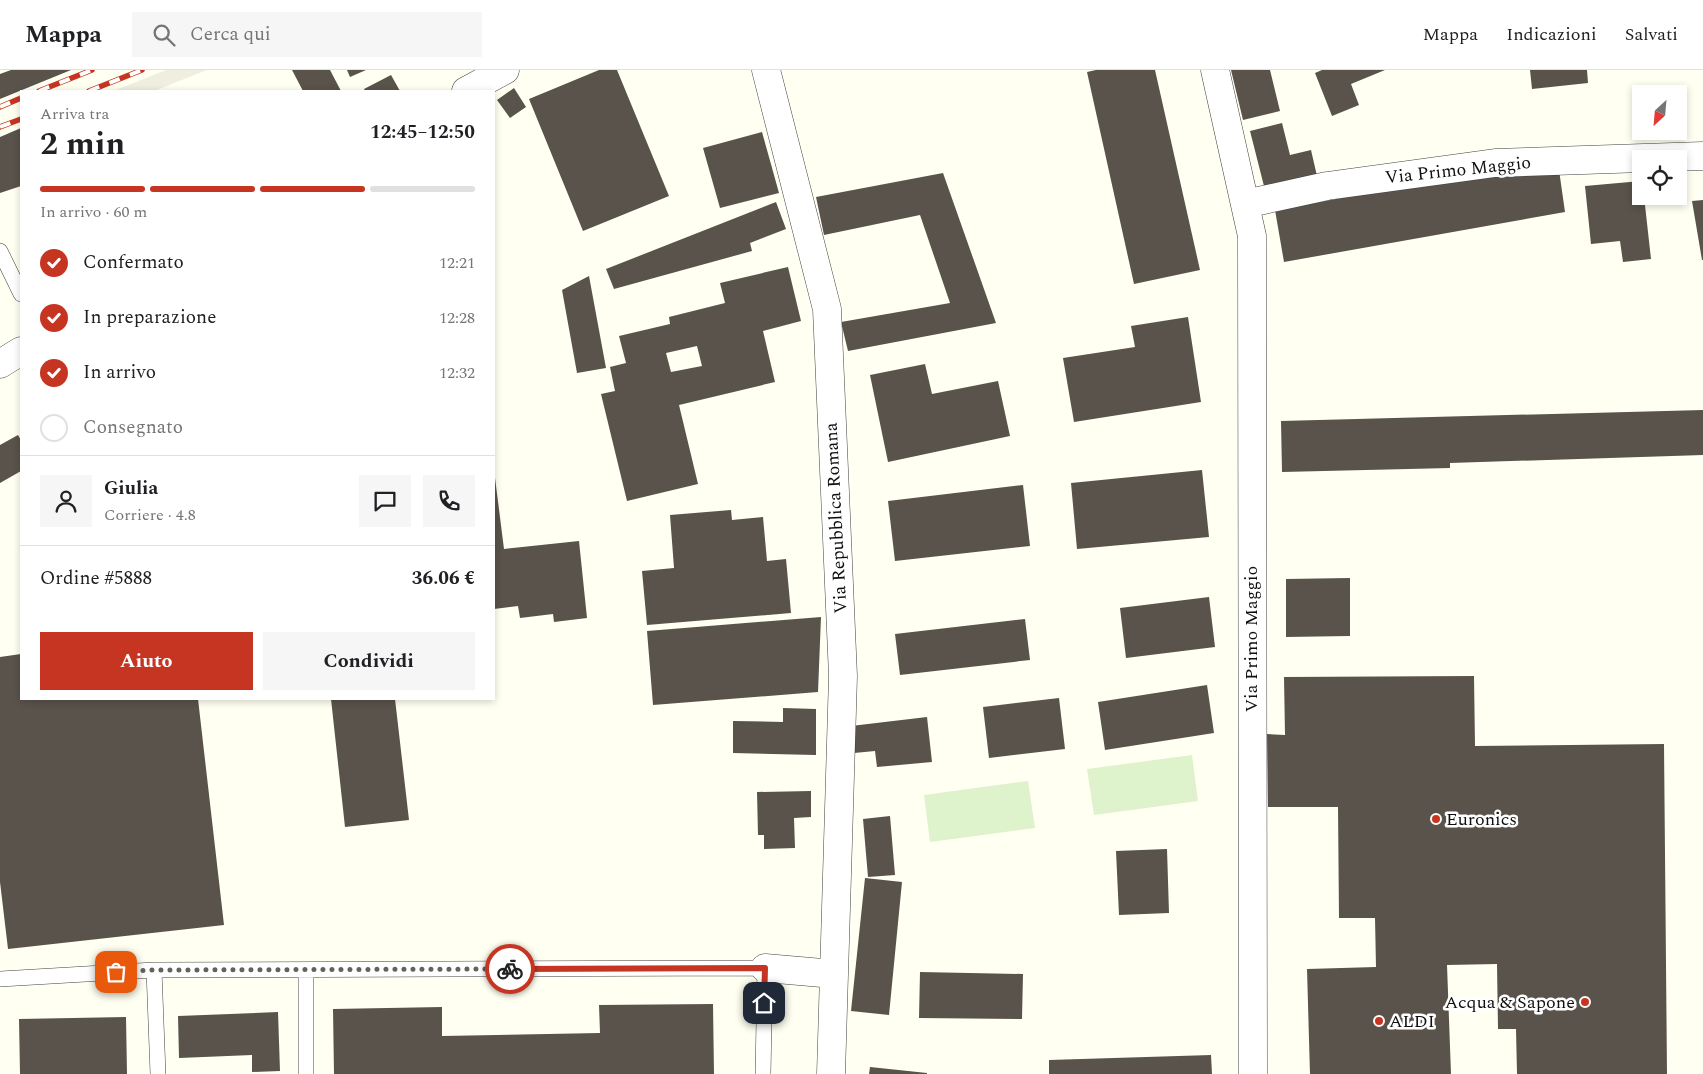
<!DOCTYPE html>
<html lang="it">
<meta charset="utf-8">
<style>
:root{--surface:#fff;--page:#f6f6f6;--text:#202124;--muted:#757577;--line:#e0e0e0;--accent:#c63521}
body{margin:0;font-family:Spectral,serif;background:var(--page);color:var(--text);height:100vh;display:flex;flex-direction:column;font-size:19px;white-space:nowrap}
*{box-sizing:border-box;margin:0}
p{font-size:16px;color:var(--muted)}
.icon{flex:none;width:28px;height:28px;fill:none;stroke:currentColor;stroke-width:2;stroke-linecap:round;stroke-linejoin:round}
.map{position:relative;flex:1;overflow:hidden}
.details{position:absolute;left:20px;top:20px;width:475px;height:610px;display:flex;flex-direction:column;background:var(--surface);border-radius:0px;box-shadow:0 2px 8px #0003}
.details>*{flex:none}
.needle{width:32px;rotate:206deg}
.tools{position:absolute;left:1632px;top:15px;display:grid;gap:10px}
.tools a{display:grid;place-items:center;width:55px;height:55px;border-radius:0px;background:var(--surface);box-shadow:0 2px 8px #0003;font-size:25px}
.pin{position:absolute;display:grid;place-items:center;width:42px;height:42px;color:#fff;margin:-21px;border-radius:10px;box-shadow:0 2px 8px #0006}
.courier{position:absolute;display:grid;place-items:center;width:50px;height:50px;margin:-25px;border:4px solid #c63521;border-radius:50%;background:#fff;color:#222;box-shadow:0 1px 6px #0007}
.summary em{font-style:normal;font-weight:700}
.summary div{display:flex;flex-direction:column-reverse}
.summary{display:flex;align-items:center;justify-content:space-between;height:85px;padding:0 20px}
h1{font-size:32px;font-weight:700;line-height:38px}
.bar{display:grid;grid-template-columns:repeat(4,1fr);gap:8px 5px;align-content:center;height:60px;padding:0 20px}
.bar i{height:6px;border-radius:4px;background:var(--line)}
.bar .selected{background:var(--accent)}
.bar p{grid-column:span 4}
.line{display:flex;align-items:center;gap:12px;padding:0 20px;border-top:1px solid var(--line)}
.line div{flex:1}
.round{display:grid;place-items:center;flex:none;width:52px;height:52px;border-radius:0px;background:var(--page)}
ol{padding:0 20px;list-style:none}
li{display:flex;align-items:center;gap:15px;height:55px}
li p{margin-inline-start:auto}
li .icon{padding:5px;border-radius:50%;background:var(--accent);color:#fff;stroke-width:4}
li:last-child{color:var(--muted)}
li i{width:28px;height:28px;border:2px solid var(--line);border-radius:50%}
.button{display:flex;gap:10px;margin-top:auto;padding:10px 20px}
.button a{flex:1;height:58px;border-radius:0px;background:var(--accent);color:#fff;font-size:20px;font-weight:700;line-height:58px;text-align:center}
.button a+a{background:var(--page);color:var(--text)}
header{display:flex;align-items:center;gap:30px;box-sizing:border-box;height:70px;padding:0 25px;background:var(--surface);border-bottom:1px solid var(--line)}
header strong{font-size:24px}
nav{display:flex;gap:28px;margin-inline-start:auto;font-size:18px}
.search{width:350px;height:45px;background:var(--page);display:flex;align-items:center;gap:12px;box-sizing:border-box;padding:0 18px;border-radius:0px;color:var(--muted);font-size:19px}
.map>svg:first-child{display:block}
</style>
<header>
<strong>Mappa</strong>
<div class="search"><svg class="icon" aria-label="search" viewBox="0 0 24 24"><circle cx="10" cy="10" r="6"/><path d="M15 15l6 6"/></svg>Cerca qui</div>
<nav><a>Mappa</a><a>Indicazioni</a><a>Salvati</a></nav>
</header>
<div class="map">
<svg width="1703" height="1004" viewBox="0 0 1703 1004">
<rect width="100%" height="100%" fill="#fffff2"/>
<path fill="#def2cb" d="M1192 685 1198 731 1094 745 1087 699Z
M1028 711 1035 758 930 772 924 725Z"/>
<path fill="#f0efdf" d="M166 0H207L154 21H113Z"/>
<path fill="#59534b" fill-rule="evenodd" d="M11 0H71L0 29V4Z
M292 0H330L341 21H303Z
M347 0H366L350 7Z
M599 0H617L669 126 583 161 529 29Z
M1096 0H1155L1200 200 1134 214 1087 2Z
M1231 0H1270L1280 41 1243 50Z
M1322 0H1385L1351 14 1359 35 1332 46 1315 3Z
M1530 0H1587L1588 13 1532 19Z
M391 5 400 21H365L364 19Z
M514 18 526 37 510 48 497 30Z
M1282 53 1290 85 1311 80 1317 106 1265 120 1250 61Z
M21 58V116L0 123V67Z
M762 62 779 123 720 138 703 78Z
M1497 100H1559L1565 142 1284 192 1275 140Z
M943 103 996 253 848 281 841 252 950 233 920 145 824 165 816 127Z
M1641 111V126H1644L1651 189 1623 192 1620 171 1591 174 1585 116Z
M1703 130V190H1702L1692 131Z
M776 132 786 159 750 173 752 181 614 219 606 199Z
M788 197 801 251 763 261 775 312 679 335 698 414 627 431 601 324 615 321 610 297 626 293 619 266 670 254 669 247 725 233 720 213ZM697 276 702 296 671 302 666 283Z
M589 206 606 298 577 303 562 220Z
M1188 247 1201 332 1074 352 1063 288 1135 277 1131 256Z
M925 294 932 324 998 311 1010 366 888 392 870 305Z
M1703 340V385L1450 393V398L1282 402 1281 351Z
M18 365 21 370V401L0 413V375Z
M494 400 504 479 579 471 587 548 554 552 553 544 520 548 518 536 494 539Z
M1202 400 1209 467 1077 479 1071 413Z
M1023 415 1030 476 895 491 888 431Z
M731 440 732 450 763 447 767 491 786 489 791 543 647 555 642 501 674 498 670 445Z
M1350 508V566L1286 567V509Z
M1209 527 1215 577 1126 588 1120 538Z
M821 547 818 622 653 635 647 561Z
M1025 549 1030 590 900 605 895 564Z
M21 584V629H198L224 855 8 879 0 812V587Z
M1474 606 1475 676 1664 674 1667 1004H1517L1516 959H1498L1497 894 1447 895 1451 1004H1310L1307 899 1376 897 1375 848H1339L1338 737H1268L1267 664 1285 665 1284 607Z
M1207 615 1214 663 1105 680 1098 632Z
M1059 628 1065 679 989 688 983 637Z
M331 629H395L409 750 345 757Z
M783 638 816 639V685L733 683V651L783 652Z
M927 647 932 692 877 697 875 681 854 683 851 656Z
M811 721V747L794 748 795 778 764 779V765H758L757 722Z
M890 746 895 805 868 807 863 749Z
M1167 779 1169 843 1119 845 1116 781Z
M865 808 902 812 889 945 851 941Z
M920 902 1023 904 1022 949 919 948Z
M713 934 714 1004H334L333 939 442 937V966L600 963 599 935Z
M278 942 280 1001 252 1002V985L179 988 178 946Z
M126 947 127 1004H20L19 949Z
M1211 985 1212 1004H1049V990Z
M870 997 927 1003V1004H869Z"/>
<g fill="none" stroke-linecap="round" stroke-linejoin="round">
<g stroke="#424242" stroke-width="16">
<path id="service" d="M0 181 21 224
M154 900 158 1004
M0 909 154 900 765 898 763 1004
M306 1004V901"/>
</g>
<g stroke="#424242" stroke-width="29">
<path id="minor" d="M766 0 827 239 843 606 831 1004
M1215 0 1252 166 1253 1004
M466 21 505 0
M1245 134 1327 116 1495 93 1703 86
M0 294 21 281
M765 898 834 904"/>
</g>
<use href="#service" stroke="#fff" stroke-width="15"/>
<use href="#minor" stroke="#fff" stroke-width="28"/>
<g stroke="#c63521" stroke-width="5.5">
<path id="rail" d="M39 21 92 0
M89 21 142 0
M0 37 21 28
M0 57 21 49"/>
</g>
<use href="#rail" stroke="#fff" stroke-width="4" stroke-dasharray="11" stroke-linecap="butt"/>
</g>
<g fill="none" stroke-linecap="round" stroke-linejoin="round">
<path stroke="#63635e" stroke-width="5" stroke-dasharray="0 9" d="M116 902 154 900 510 899"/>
<path stroke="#c63521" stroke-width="6" d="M510 899 765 898 764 933"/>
</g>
<g fill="#c63521" stroke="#fff" stroke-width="2">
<circle cx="1436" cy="749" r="5"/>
<circle cx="1585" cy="932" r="5"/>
<circle cx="1379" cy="951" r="5"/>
</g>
<g text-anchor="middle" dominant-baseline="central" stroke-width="5" stroke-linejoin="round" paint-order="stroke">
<g font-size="18" fill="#0f0f0f" stroke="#fff">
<text transform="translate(1458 100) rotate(-6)">Via Primo Maggio</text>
<text transform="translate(836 448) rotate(-93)">Via Repubblica Romana</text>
<text transform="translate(1251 569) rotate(-90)">Via Primo Maggio</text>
</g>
<g font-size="18" fill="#0f0f0f" stroke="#fff" text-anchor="start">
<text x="1446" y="749">Euronics</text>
<text x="1575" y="932" text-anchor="end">Acqua &amp; Sapone</text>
<text x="1389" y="951">ALDI</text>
</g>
</g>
</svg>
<div class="tools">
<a><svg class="needle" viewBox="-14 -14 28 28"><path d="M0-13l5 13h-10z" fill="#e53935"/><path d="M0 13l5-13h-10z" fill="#757577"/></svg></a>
<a><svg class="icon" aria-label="locate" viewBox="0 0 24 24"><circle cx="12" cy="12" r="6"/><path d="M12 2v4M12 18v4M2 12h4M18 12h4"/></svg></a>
</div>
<div class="pin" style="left:116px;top:902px;background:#ea580c"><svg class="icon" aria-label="bag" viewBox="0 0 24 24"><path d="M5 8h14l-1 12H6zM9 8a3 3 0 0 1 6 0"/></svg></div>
<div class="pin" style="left:764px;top:933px;background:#1f2937"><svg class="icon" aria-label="home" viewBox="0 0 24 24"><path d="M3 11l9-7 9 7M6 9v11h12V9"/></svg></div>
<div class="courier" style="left:510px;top:899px"><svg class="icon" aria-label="bike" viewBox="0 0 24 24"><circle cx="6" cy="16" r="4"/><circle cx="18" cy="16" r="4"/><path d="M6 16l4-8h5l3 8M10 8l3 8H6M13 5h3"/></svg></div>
<section class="details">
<div class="summary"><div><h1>2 min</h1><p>Arriva tra</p></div><em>12:45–12:50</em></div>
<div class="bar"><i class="selected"></i><i class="selected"></i><i class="selected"></i><i></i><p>In arrivo · 60 m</p></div>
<ol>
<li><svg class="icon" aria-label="check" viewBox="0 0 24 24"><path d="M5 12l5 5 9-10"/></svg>Confermato<p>12:21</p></li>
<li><svg class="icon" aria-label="check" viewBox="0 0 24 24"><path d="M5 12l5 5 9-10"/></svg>In preparazione<p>12:28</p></li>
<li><svg class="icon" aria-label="check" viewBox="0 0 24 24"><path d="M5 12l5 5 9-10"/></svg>In arrivo<p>12:32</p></li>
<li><i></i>Consegnato</li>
</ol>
<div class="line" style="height:90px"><a class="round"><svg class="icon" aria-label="person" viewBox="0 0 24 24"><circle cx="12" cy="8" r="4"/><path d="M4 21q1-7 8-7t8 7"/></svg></a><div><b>Giulia</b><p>Corriere · 4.8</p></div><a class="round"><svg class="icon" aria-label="chat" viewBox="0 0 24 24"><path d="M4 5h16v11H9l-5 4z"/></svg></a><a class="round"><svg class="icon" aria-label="phone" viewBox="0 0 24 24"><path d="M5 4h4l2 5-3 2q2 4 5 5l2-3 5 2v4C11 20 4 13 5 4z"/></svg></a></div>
<div class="line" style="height:65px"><div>Ordine #5888</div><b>36.06 €</b></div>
<div class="button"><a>Aiuto</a><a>Condividi</a></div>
</section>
</div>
